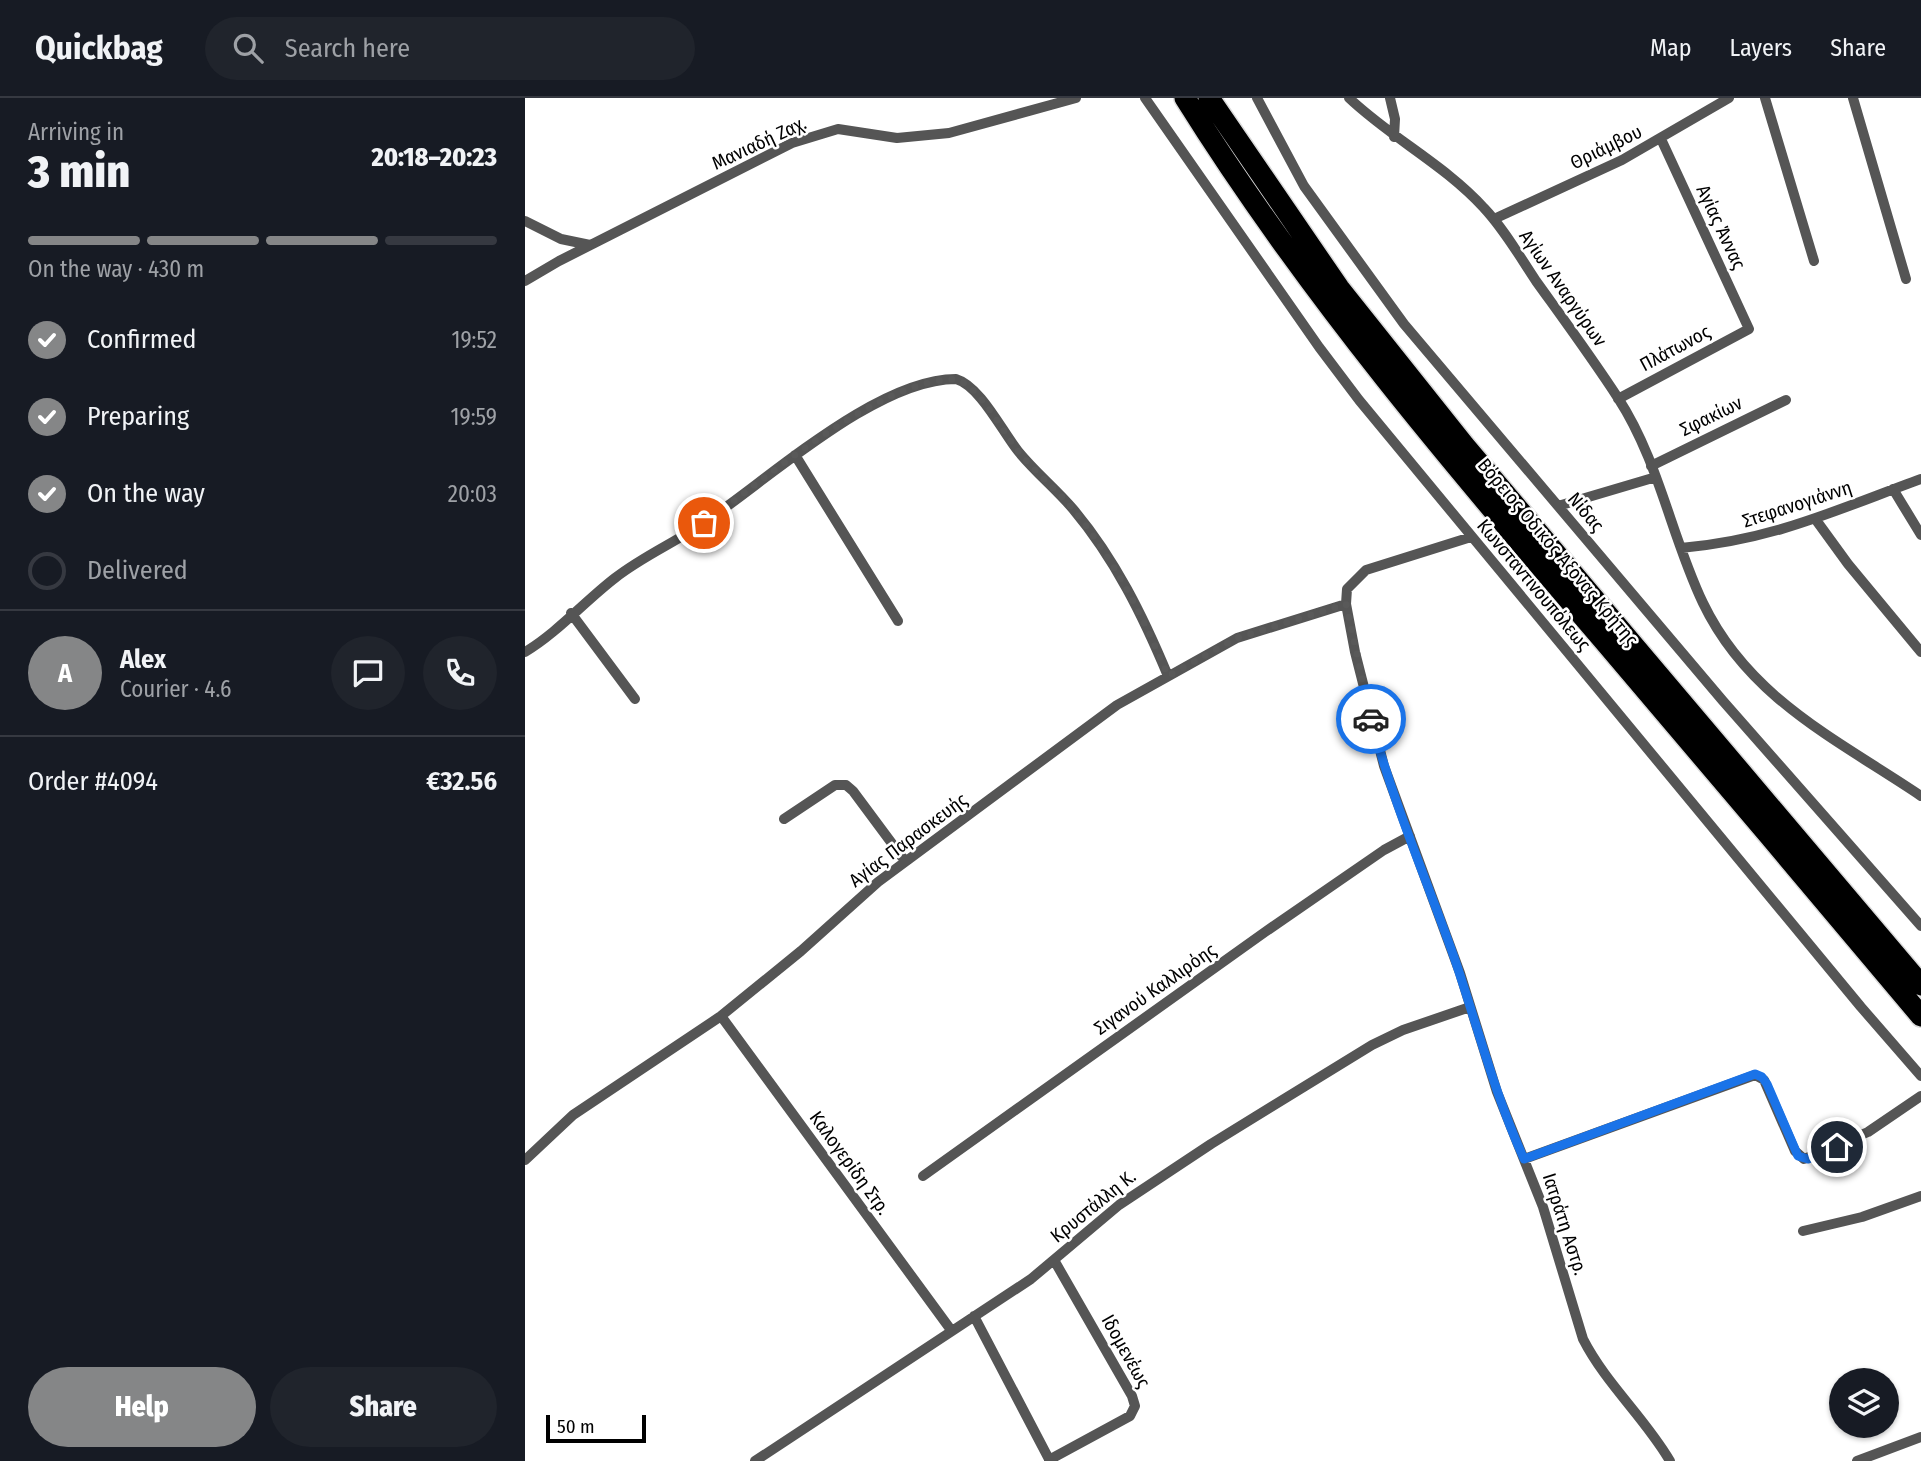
<!DOCTYPE html>
<meta charset="utf-8">
<style>
:root{--surface:#171b24;--page:#20242c;--text:#f1f3f6;--muted:#9ea1a6;--line:#363941;--accent:#858687}
body{margin:0;font-family:"Fira Sans Condensed",sans-serif;background:var(--page);color:var(--text);height:100vh;display:flex;flex-direction:column;font-size:26px;white-space:nowrap}
*{box-sizing:border-box;margin:0}
p{font-size:23px;color:var(--muted)}
.icon{flex:none;width:38px;height:38px;fill:none;stroke:currentColor;stroke-width:2;stroke-linecap:round;stroke-linejoin:round}
.map{position:relative;flex:1;overflow:hidden}
.sheet{display:flex;flex-direction:column;background:var(--surface);width:525px}
.sheet>*{flex:none}
.fabs{position:absolute;left:1304px;top:1270px;display:grid;gap:14px}
.fabs a{display:grid;place-items:center;width:70px;height:70px;border-radius:50%;background:var(--surface);box-shadow:0 2px 5px #0004;font-size:35px}
.scale{position:absolute;left:21px;bottom:18px;width:100px;box-sizing:border-box;padding-left:7px;border:4px solid #000;border-top:0;font-size:19px;line-height:24px;white-space:nowrap;color:#000;-webkit-text-stroke:5px #fff;paint-order:stroke}
.pin{position:absolute;display:grid;place-items:center;width:60px;height:60px;color:#fff;margin:-30px;border:4px solid #fff;border-radius:50%;box-shadow:0 2px 7px #0007}
.courier{position:absolute;display:grid;place-items:center;width:70px;height:70px;margin:-35px;border:5px solid #1a73e8;border-radius:50%;background:#fff;color:#222;box-shadow:0 2px 9px #0007}
.summary em{font-style:normal;font-weight:800}
.summary div{display:flex;flex-direction:column-reverse}
.summary{display:flex;align-items:center;justify-content:space-between;height:119px;padding:0 28px}
h1{font-size:46px;font-weight:800;line-height:52px}
.bar{display:grid;grid-template-columns:repeat(4,1fr);gap:10px 7px;align-content:center;height:84px;padding:0 28px}
.bar i{height:9px;border-radius:5px;background:var(--line)}
.bar .on{background:var(--accent)}
.bar p{grid-column:span 4}
.line{display:flex;align-items:center;gap:18px;padding:0 28px;border-top:2px solid var(--line)}
.line div{flex:1}
.round{display:grid;place-items:center;flex:none;width:74px;height:74px;border-radius:37px;background:var(--page)}
ol{padding:0 28px;list-style:none}
li{display:flex;align-items:center;gap:21px;height:77px}
li p{margin-inline-start:auto}
li .icon{padding:7px;border-radius:50%;background:var(--accent);color:#fff;stroke-width:4}
li:last-child{color:var(--muted)}
li i{width:38px;height:38px;border:4px solid var(--line);border-radius:50%}
.button{display:flex;gap:14px;margin-top:auto;padding:14px 28px}
.button a{flex:1;height:80px;border-radius:42px;background:var(--accent);color:#fff;font-size:28px;font-weight:800;line-height:80px;text-align:center}
.button a+a{background:var(--page);color:var(--text)}
header{display:flex;align-items:center;gap:42px;box-sizing:border-box;height:98px;padding:0 35px;background:var(--surface);border-bottom:2px solid var(--line)}
header strong{font-size:33px}
nav{display:flex;gap:38px;margin-inline-start:auto;font-size:24px}
.search{width:490px;height:63px;background:var(--page);display:flex;align-items:center;gap:18px;box-sizing:border-box;padding:0 24px;border-radius:38px;color:var(--muted);font-size:26px}
main{display:flex;flex:1;min-height:0}
.map>svg:first-child{display:block}
</style>
<header>
<strong>Quickbag</strong>
<div class="search"><svg class="icon" aria-label="search" viewBox="0 0 24 24"><circle cx="10" cy="10" r="6"/><path d="M15 15l6 6"/></svg>Search here</div>
<nav><a>Map</a><a>Layers</a><a>Share</a></nav>
</header>
<main>
<section class="sheet">
<div class="summary"><div><h1>3 min</h1><p>Arriving in</p></div><em>20:18–20:23</em></div>
<div class="bar"><i class="on"></i><i class="on"></i><i class="on"></i><i></i><p>On the way · 430 m</p></div>
<ol>
<li><svg class="icon" aria-label="check" viewBox="0 0 24 24"><path d="M5 12l5 5 9-10"/></svg>Confirmed<p>19:52</p></li>
<li><svg class="icon" aria-label="check" viewBox="0 0 24 24"><path d="M5 12l5 5 9-10"/></svg>Preparing<p>19:59</p></li>
<li><svg class="icon" aria-label="check" viewBox="0 0 24 24"><path d="M5 12l5 5 9-10"/></svg>On the way<p>20:03</p></li>
<li><i></i>Delivered</li>
</ol>
<div class="line" style="height:126px"><b class="round" style="background:var(--accent);color:#fff">A</b><div><b>Alex</b><p>Courier · 4.6</p></div><a class="round"><svg class="icon" aria-label="chat" viewBox="0 0 24 24"><path d="M4 5h16v11H9l-5 4z"/></svg></a><a class="round"><svg class="icon" aria-label="phone" viewBox="0 0 24 24"><path d="M5 4h4l2 5-3 2q2 4 5 5l2-3 5 2v4C11 20 4 13 5 4z"/></svg></a></div>
<div class="line" style="height:91px"><div>Order #4094</div><b>€32.56</b></div>
<div class="button"><a>Help</a><a>Share</a></div>
</section>
<div class="map">
<svg width="1396" height="1363" viewBox="0 0 1396 1363">
<rect width="100%" height="100%" fill="#fff"/>
<g fill="none" stroke-linecap="round" stroke-linejoin="round">
<g stroke="#dbdbdb" stroke-width="24">
<path id="motorway" d="M660 0C781 194 930 369 1079 543 1185 667 1291 793 1396 918
M684 0 814 190 939 347 1396 887"/>
</g>
<path stroke="#555" stroke-width="10" d="M620 0 794 249 834 302 1336 909 1396 978
M732 0 779 88 879 226 1198 603 1396 828
M824 0C866 40 920 67 959 110 979 131 995 159 1011 183 1039 222 1067 260 1093 300 1134 363 1146 438 1178 505 1224 601 1313 642 1396 698
M865 0 870 21 869 39
M1240 0 1289 163
M1328 0 1381 181
M969 121 1097 62 1204 0
M0 123 36 141 65 147
M0 183 34 163 267 45 313 31 372 40 424 35 551 0
M1093 301 1224 231 1136 41
M270 357 373 523
M1126 368 1261 302
M1368 391 1396 437
M1033 408 1131 379
M1291 422 1323 466 1396 554
M946 439 841 472 822 491 821 506 830 554 859 668 935 875 972 994 1018 1109 1058 1241C1081 1286 1120 1320 1145 1363
M1156 450C1248 442 1311 412 1396 381
M46 515 110 601
M0 554C32 535 60 503 90 480 118 458 151 444 180 424 244 381 352 281 431 281 455 288 477 333 493 353 510 374 531 391 548 411 590 461 618 518 643 578
M259 721 310 687H321L328 693 380 763
M196 918 426 1232
M999 1061 1230 977 1239 982 1270 1053 1279 1061 1343 1034 1396 998
M0 1062 48 1017 196 918 276 853 353 784 592 607 712 540 821 506
M398 1078 740 834 859 752 885 738
M1278 1133 1337 1119 1396 1098
M449 1218 525 1363
M524 1362 605 1318 610 1308 607 1298 529 1162
M230 1363 506 1181 594 1107 686 1046 847 947 878 932 945 909
M1332 1363 1396 1339"/>
<use href="#motorway" stroke="#000" stroke-width="21"/>
</g>
<g fill="none" stroke-linecap="round" stroke-linejoin="round">
<path stroke="#595959" stroke-width="7" stroke-dasharray="0 12.6" d="M179 425C242 380 353 282 431 281 455 289 477 333 493 353 510 374 531 391 548 411 589 462 618 518 643 578L712 540 821 506 846 621"/>
<path stroke="#1a73e8" stroke-width="9" d="M846 621C867 702 901 780 929 859 952 926 969 995 999 1061L1230 976 1237 979 1242 986 1273 1058 1283 1061 1312 1049"/>
</g>
<g text-anchor="middle" dominant-baseline="central" stroke-width="5" stroke-linejoin="round" paint-order="stroke">
<g font-size="19" fill="#000" stroke="#fff">
<text transform="translate(234 45) rotate(-25)">Μανιαδή Ζαχ.</text>
<text transform="translate(1081 49) rotate(-26)">Θριάμβου</text>
<text transform="translate(1196 129) rotate(65)">Αγίας Άννας</text>
<text transform="translate(1038 190) rotate(55)">Αγίων Αναργύρων</text>
<text transform="translate(1150 250) rotate(-28)">Πλάτωνος</text>
<text transform="translate(1186 318) rotate(-26)">Σφακίων</text>
<text transform="translate(1272 406) rotate(-18)">Στεφανογιάννη</text>
<text transform="translate(1061 414) rotate(50)">Νίδας</text>
<text transform="translate(1033 454) rotate(50)">Βόρειος Οδικός Άξονας Κρήτης</text>
<text transform="translate(1009 487) rotate(50)">Κωνσταντινουπόλεως</text>
<text transform="translate(383 742) rotate(-37)">Αγίας Παρασκευής</text>
<text transform="translate(630 891) rotate(-35)">Σιγανού Καλλιρόης</text>
<text transform="translate(325 1065) rotate(54)">Καλογερίδη Στρ.</text>
<text transform="translate(568 1108) rotate(-39)">Κρυστάλλη Κ.</text>
<text transform="translate(1040 1126) rotate(72)">Ιατράτη Αστρ.</text>
<text transform="translate(601 1253) rotate(61)">Ιδομενέως</text>
</g>
</g>
</svg>
<div class="fabs">
<a><svg class="icon" aria-label="layers" viewBox="0 0 24 24"><path d="M12 4l9 5-9 5-9-5zM3 14l9 5 9-5"/></svg></a>
</div>
<div class="scale">50 m</div>
<div class="pin" style="left:179px;top:425px;background:#ea580c"><svg class="icon" aria-label="bag" viewBox="0 0 24 24"><path d="M5 8h14l-1 12H6zM9 8a3 3 0 0 1 6 0"/></svg></div>
<div class="pin" style="left:1312px;top:1049px;background:#1f2937"><svg class="icon" aria-label="home" viewBox="0 0 24 24"><path d="M3 11l9-7 9 7M6 9v11h12V9"/></svg></div>
<div class="courier" style="left:846px;top:621px"><svg class="icon" aria-label="car" viewBox="0 0 24 24"><path d="M5 17H2v-5l4-1 3-4h7l3 4 3 1v5h-3M9 17h6M6 11h13"/><circle cx="7" cy="17" r="2"/><circle cx="17" cy="17" r="2"/></svg></div>
</div>
</main>
